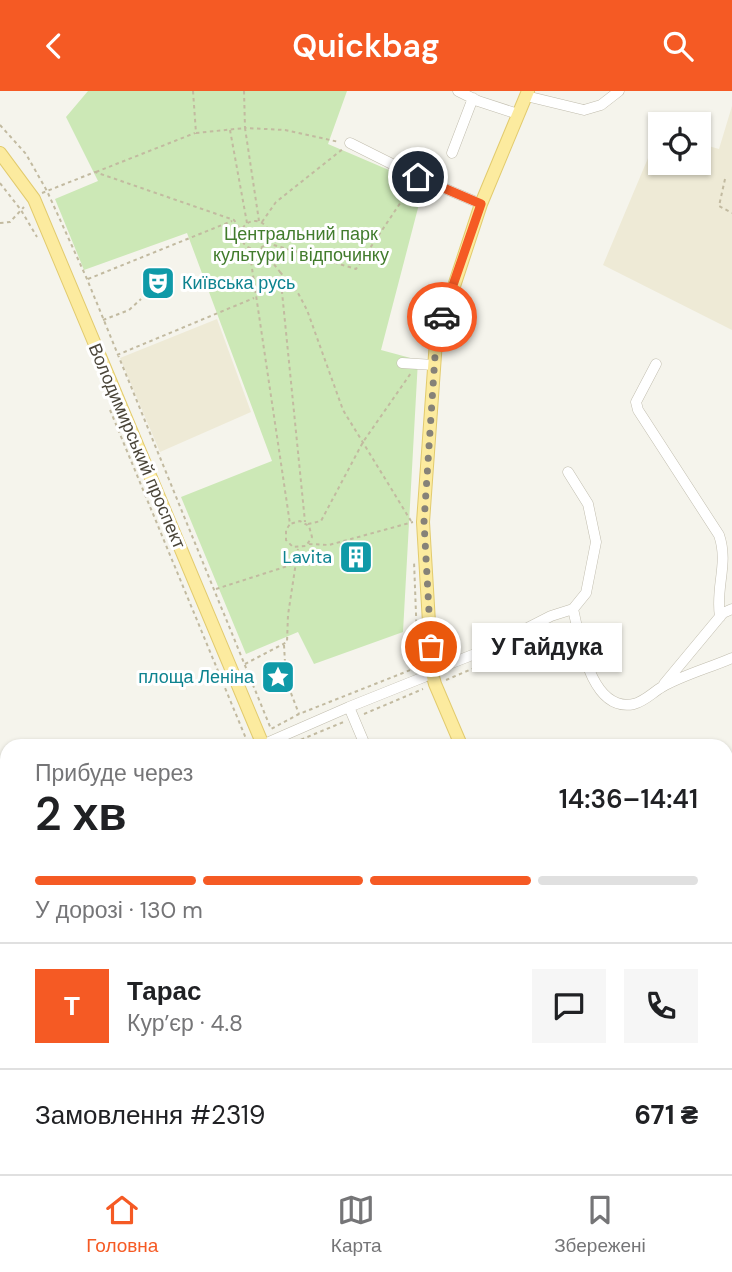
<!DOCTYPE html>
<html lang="uk">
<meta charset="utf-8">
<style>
:root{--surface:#fff;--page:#f6f6f6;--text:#202124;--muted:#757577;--line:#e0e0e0;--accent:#f55a24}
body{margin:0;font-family:"DM Sans",sans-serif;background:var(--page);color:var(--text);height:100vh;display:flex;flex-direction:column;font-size:26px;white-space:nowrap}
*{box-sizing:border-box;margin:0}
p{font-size:23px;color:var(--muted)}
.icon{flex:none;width:38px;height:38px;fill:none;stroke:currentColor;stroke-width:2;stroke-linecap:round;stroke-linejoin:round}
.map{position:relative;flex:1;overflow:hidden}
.panel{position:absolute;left:0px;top:648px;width:733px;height:436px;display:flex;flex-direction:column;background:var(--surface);border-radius:21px 21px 0 0;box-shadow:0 2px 5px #0004}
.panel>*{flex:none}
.controls{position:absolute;left:648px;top:21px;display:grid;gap:14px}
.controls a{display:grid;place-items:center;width:63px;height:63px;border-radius:0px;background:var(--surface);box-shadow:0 2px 5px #0004;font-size:35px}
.pin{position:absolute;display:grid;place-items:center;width:60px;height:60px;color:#fff;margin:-30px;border:4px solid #fff;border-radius:50%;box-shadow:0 2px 7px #0007}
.courier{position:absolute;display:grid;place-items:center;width:70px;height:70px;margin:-35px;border:5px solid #f55a24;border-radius:50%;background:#fff;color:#222;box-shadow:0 2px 9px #0007}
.bubble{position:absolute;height:49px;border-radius:0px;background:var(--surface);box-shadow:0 2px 5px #0004;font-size:23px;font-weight:600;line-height:49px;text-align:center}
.headline em{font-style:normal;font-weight:600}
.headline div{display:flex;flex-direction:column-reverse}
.headline{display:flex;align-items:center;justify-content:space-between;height:119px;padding:0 35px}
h1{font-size:46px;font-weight:600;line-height:52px}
.bar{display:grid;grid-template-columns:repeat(4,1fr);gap:10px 7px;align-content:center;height:84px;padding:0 35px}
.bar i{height:9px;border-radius:5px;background:var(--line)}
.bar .active{background:var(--accent)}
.bar p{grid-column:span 4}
.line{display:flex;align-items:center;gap:18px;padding:0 35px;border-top:2px solid var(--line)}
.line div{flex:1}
.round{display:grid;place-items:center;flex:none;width:74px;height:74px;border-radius:0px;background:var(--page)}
header{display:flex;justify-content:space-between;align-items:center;height:91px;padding:0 35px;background:var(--accent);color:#fff;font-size:32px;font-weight:600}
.menu{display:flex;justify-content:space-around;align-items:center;height:98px;border-top:2px solid var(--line);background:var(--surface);font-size:19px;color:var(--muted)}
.menu a{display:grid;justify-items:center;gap:4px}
.menu .active{color:var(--accent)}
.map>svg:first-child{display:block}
</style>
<header><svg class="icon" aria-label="back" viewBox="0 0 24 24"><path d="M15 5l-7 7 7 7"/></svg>Quickbag<svg class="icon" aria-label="search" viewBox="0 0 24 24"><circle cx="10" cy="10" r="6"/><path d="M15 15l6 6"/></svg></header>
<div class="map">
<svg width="732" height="1083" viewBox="0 0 732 1083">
<rect width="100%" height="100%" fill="#f5f4ec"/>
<path fill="#eeead6" d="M732 15V239L603 174 659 41 660 72H698V52L719 58Z
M217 228 251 321 160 361 120 267Z
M7 764V817L0 819V767Z"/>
<path fill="#cce8b6" d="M88 0H347L328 53 424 94 381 259 418 269 403 541 314 573 298 541 246 563 181 406 272 370 187 142 84 179 55 108 98 90 66 26Z"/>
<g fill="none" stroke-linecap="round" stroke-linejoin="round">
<g stroke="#c1bdae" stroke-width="11">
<path id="minor" d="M458 0 478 10 518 23
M526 5 584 19 601 14 619 0
M350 52 418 86 481 113
M452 62 473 7
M402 272 434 274
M656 273 636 311 638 319 719 444C729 473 715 496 720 526
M573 518C580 547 590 622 634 613 645 610 652 602 662 596 683 584 709 577 732 567
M664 593 723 522 732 518
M349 616 365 654
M262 654 349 616 424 586 439 577 480 561 551 525 573 518 586 502 596 451 588 413 568 381
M0 761 7 758
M726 783 729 793
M726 909H732
M329 1076 331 1083
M433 1076 436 1083
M541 1076 542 1083
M174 1083 190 1076
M492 1083V1076"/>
</g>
<g stroke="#e2cb6e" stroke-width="14">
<path id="major" d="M0 62 34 108 263 654
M461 654 435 593 432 582 423 431 436 250 481 113 528 0
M726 725 732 723"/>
</g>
<path stroke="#c2baa0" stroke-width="2" stroke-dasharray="3.5 3.5" stroke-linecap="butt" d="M193 0 196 42 245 37 259 130
M244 0 245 37 285 39 339 51
M0 34 26 63 47 100 87 188 271 638 299 623 418 576 414 470
M230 39 247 132
M96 81 195 42
M725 88 719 115 732 122
M0 92 21 119 37 146
M42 102 95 81 234 129 241 140
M241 144a14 14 0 1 1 28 0a14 14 0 1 1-28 0Z
M262 131 276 111 344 57
M0 132 10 131 24 116
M267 152 356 178 413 93
M249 157 290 433 286 439V449L293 456 306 455 312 446 309 435 300 430 290 433
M261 157 280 181 305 431
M280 181 298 202 307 219 343 319 411 430
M88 188 232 130
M103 229 129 219 141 208
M117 264 254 207
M110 319 247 650 236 654
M308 433 321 430 363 351 411 282
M309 453 329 454 413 431
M216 498 294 473
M284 554 286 589 299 623
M245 573 287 551 288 524 298 458
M446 589 486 572
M364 623 423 598
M288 654 346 630
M0 774 7 771
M0 923 7 922
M0 1067 1 1083
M420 1076 423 1083"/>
<use href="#minor" stroke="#fff" stroke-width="10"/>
<use href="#major" stroke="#fceb9f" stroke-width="12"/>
</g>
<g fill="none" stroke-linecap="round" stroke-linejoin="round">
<path stroke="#868278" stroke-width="7" stroke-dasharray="0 12.6" d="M431 556 424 431 436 250 442 226"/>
<path stroke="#f55a24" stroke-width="9" d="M418 86 481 113 442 226"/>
</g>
<defs>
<g id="theatre-square" transform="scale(1.75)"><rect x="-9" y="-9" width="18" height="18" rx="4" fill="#0f9aa8" stroke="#fff"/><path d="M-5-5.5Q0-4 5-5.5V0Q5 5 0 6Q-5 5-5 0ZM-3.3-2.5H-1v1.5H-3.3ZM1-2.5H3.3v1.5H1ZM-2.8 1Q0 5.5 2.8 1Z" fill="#fff"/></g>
<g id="building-square" transform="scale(1.75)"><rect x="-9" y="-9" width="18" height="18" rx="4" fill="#0f9aa8" stroke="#fff"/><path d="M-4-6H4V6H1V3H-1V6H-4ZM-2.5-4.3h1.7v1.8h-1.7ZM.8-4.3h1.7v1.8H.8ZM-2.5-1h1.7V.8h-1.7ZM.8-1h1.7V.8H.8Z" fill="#fff"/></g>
<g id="sight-square" transform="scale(1.75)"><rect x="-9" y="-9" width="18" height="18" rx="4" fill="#0f9aa8" stroke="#fff"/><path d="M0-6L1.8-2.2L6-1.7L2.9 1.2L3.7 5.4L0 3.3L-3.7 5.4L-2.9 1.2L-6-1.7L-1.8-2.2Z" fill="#fff"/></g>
</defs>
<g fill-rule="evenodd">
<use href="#theatre-square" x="158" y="192"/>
<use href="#building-square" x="356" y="466"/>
<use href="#sight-square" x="278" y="586"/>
</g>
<g text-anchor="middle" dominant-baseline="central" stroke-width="6" stroke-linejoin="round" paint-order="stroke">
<g font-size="18" fill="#427c2d" stroke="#fff">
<text x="301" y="143">Центральний парк<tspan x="301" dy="21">культури і відпочинку</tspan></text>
</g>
<g font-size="18" fill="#0d838f" stroke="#fff" text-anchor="end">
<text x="182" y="192" text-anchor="start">Київська русь</text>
<text x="332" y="466">Lavita</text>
<text x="254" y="586">площа Леніна</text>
</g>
<g font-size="18" fill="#4a4539" stroke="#fff">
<text transform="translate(137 355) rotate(67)">Володимирський проспект</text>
</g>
</g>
</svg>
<div class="controls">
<a><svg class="icon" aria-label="locate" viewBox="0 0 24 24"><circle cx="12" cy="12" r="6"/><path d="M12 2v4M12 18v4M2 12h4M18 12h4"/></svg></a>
</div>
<div class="pin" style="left:431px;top:556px;background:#ea580c"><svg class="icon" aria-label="bag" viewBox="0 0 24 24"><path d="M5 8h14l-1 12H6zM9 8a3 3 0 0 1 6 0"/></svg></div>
<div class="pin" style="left:418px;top:86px;background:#1f2937"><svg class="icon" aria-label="home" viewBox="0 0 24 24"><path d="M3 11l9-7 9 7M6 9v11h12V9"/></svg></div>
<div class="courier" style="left:442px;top:226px"><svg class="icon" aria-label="car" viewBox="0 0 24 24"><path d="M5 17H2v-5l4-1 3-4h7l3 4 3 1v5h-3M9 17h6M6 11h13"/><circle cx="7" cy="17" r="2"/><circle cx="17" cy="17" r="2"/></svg></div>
<div class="bubble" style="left:472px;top:532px;width:150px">У Гайдука</div>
<section class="panel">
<div class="headline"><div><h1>2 хв</h1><p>Прибуде через</p></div><em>14:36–14:41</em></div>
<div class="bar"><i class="active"></i><i class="active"></i><i class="active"></i><i></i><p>У дорозі · 130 m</p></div>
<div class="line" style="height:126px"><b class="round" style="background:var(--accent);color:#fff">Т</b><div><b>Тарас</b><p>Кур’єр · 4.8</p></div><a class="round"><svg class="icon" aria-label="chat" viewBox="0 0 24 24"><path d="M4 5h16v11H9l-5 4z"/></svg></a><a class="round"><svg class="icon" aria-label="phone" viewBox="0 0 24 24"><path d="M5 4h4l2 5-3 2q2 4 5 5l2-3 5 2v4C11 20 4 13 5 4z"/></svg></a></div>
<div class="line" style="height:91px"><div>Замовлення #2319</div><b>671 ₴</b></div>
</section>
</div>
<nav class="menu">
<a class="active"><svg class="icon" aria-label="home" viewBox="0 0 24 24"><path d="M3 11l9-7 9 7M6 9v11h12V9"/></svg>Головна</a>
<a><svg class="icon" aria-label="map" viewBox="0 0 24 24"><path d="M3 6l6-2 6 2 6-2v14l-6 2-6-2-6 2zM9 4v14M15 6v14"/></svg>Карта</a>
<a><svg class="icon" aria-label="saved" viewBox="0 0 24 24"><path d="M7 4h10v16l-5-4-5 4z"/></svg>Збережені</a>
</nav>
